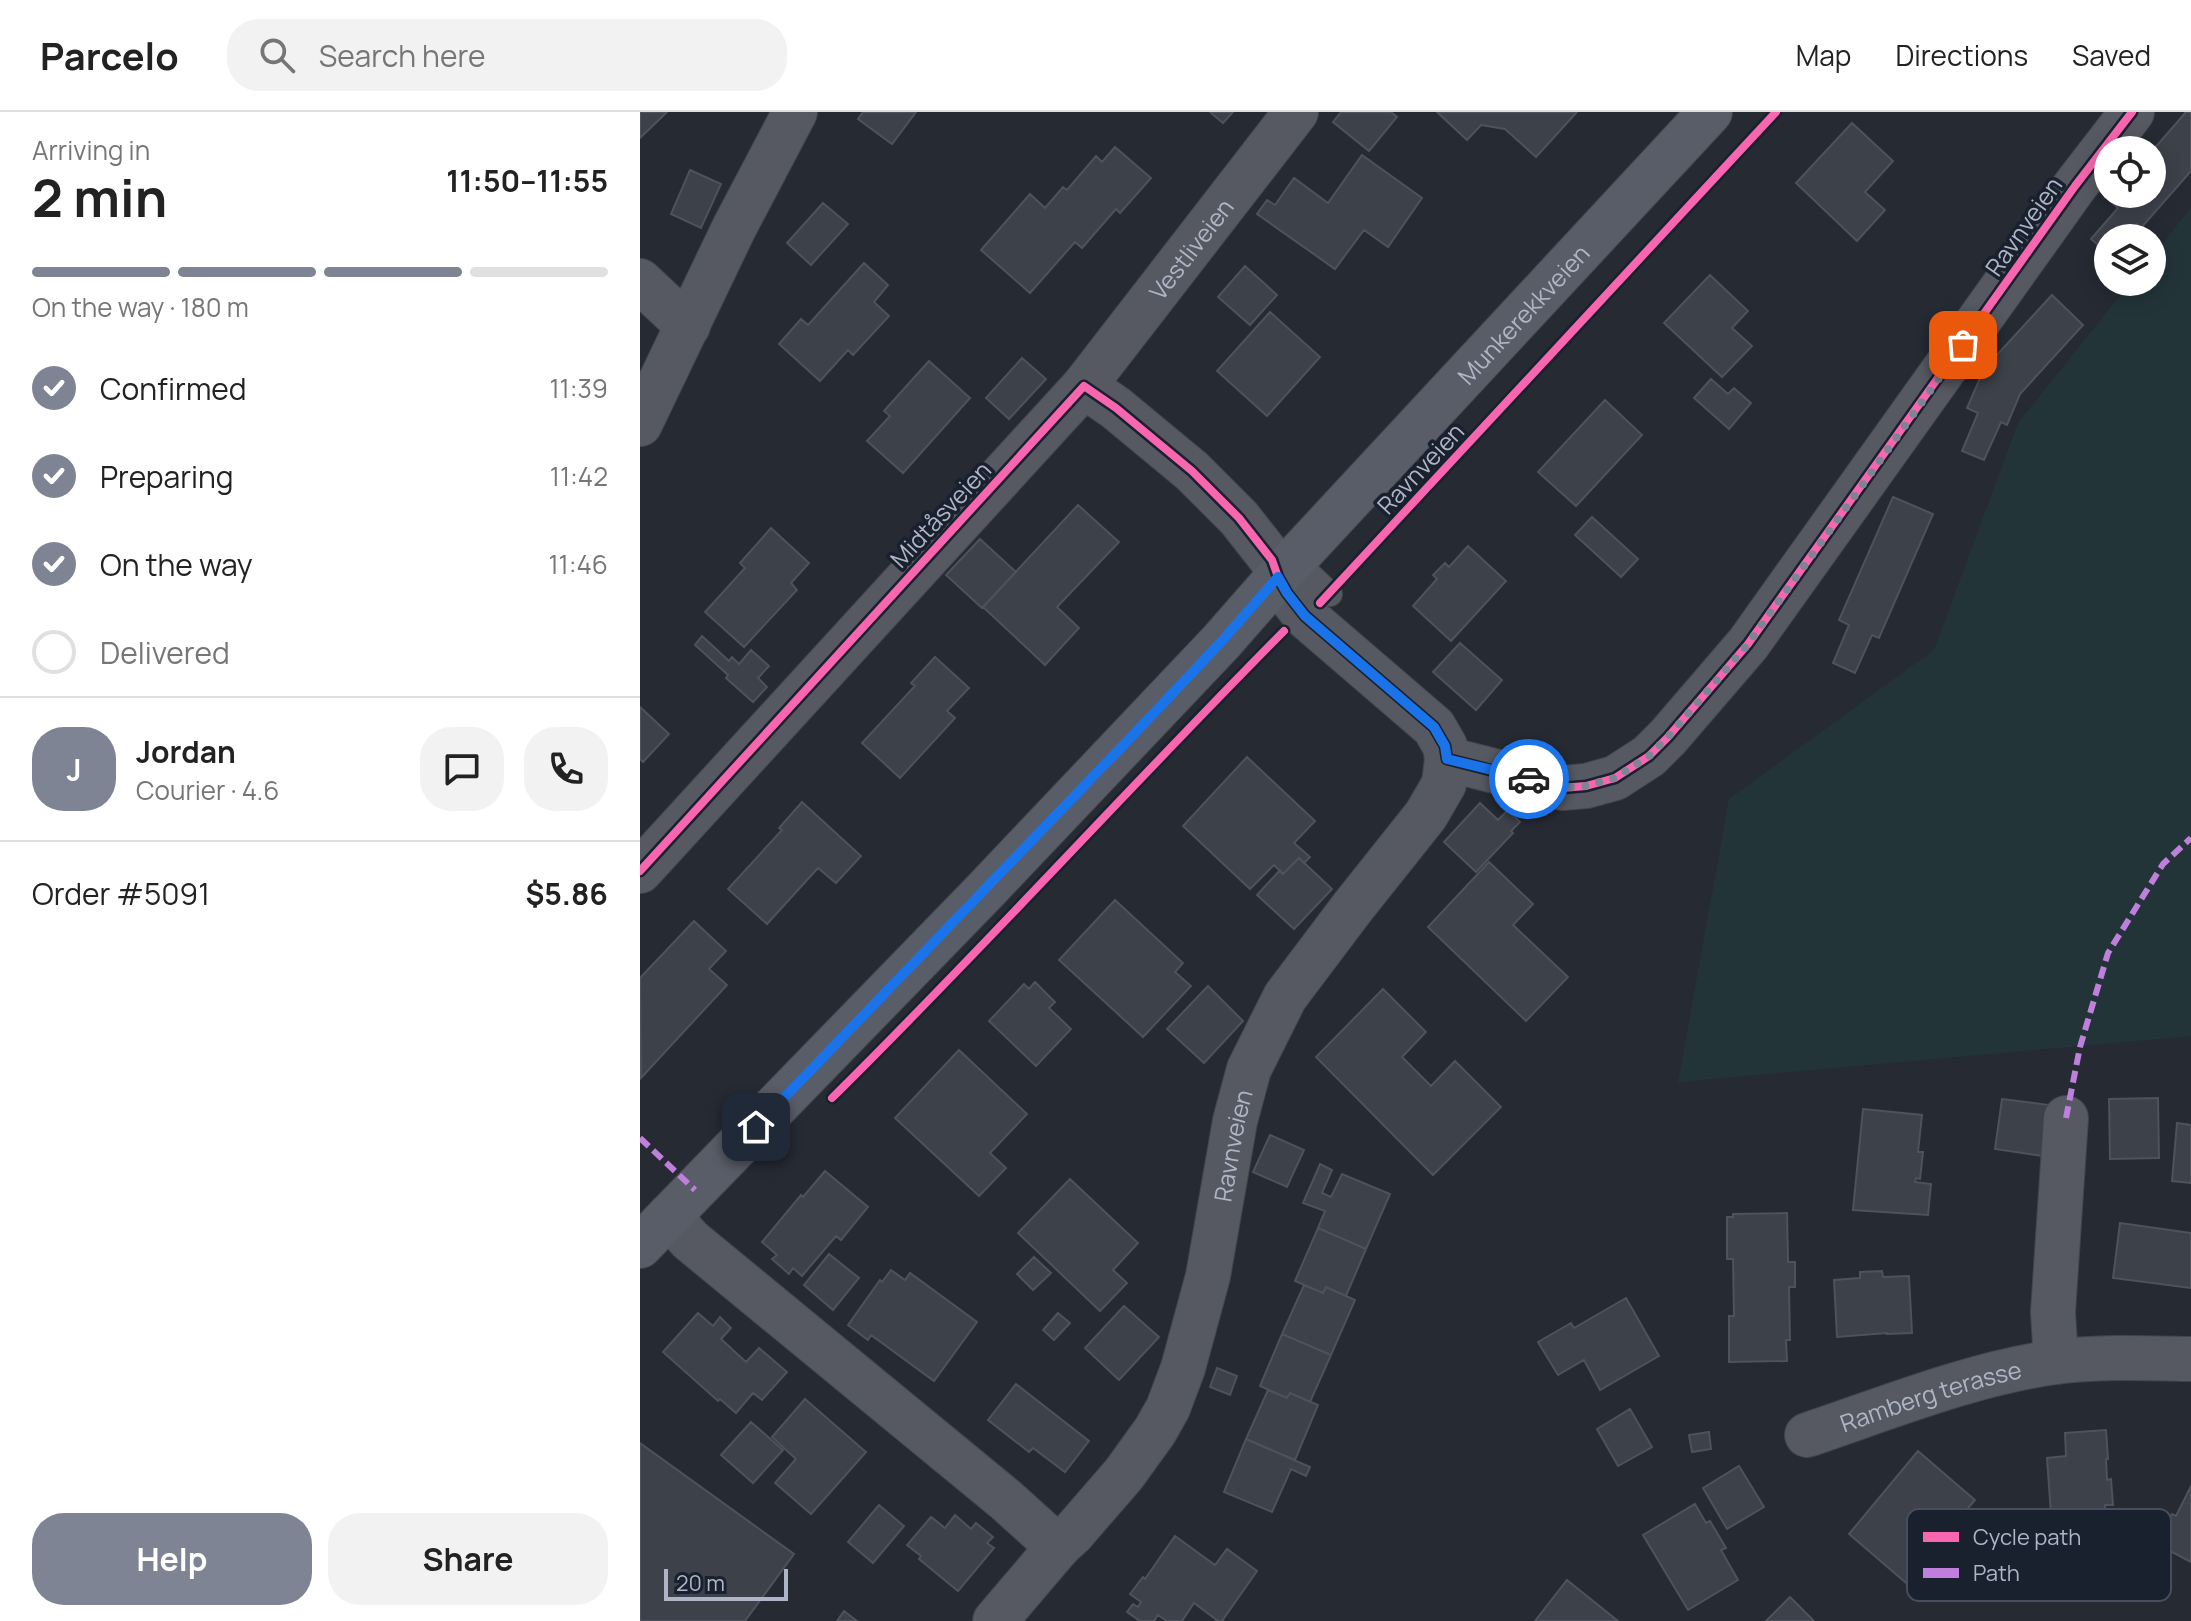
<!DOCTYPE html>
<meta charset="utf-8">
<style>
:root{--surface:#fff;--page:#f2f2f2;--text:#222;--muted:#767676;--line:#e0e0e0;--accent:#7e8493}
body{margin:0;font-family:Manrope,sans-serif;background:var(--page);color:var(--text);height:100vh;display:flex;flex-direction:column;font-size:30px;white-space:nowrap}
*{box-sizing:border-box;margin:0}
p{font-size:26px;color:var(--muted)}
.icon{flex:none;width:44px;height:44px;fill:none;stroke:currentColor;stroke-width:2;stroke-linecap:round;stroke-linejoin:round}
.map{position:relative;flex:1;overflow:hidden}
.side{display:flex;flex-direction:column;background:var(--surface);width:640px}
.side>*{flex:none}
.fabs{position:absolute;left:1454px;top:24px;display:grid;gap:16px}
.fabs a{display:grid;place-items:center;width:72px;height:72px;border-radius:50%;background:var(--surface);box-shadow:0 4px 20px #0003;font-size:40px}
.scale{position:absolute;left:24px;bottom:20px;width:124px;box-sizing:border-box;padding-left:8px;border:4px solid #aeb5c6;border-top:0;font-size:22px;line-height:28px;white-space:nowrap;color:#aeb5c6;-webkit-text-stroke:6px #19202e;paint-order:stroke}
.pin{position:absolute;display:grid;place-items:center;width:68px;height:68px;color:#fff;margin:-34px;border-radius:16px;box-shadow:0 4px 12px #0006}
.courier{position:absolute;display:grid;place-items:center;width:80px;height:80px;margin:-40px;border:6px solid #1a73e8;border-radius:50%;background:#fff;color:#222;box-shadow:0 2px 10px #0007}
.overview em{font-style:normal;font-weight:700}
.overview div{display:flex;flex-direction:column-reverse}
.overview{display:flex;align-items:center;justify-content:space-between;height:136px;padding:0 32px}
h1{font-size:52px;font-weight:700;line-height:60px}
.bar{display:grid;grid-template-columns:repeat(4,1fr);gap:12px 8px;align-content:center;height:96px;padding:0 32px}
.bar i{height:10px;border-radius:6px;background:var(--line)}
.bar .selected{background:var(--accent)}
.bar p{grid-column:span 4}
.line{display:flex;align-items:center;gap:20px;padding:0 32px;border-top:2px solid var(--line)}
.line div{flex:1}
.round{display:grid;place-items:center;flex:none;width:84px;height:84px;border-radius:32px;background:var(--page)}
ol{padding:0 32px;list-style:none}
li{display:flex;align-items:center;gap:24px;height:88px}
li p{margin-inline-start:auto}
li .icon{padding:8px;border-radius:50%;background:var(--accent);color:#fff;stroke-width:4}
li:last-child{color:var(--muted)}
li i{width:44px;height:44px;border:4px solid var(--line);border-radius:50%}
.button{display:flex;gap:16px;margin-top:auto;padding:16px 32px}
.button a{flex:1;height:92px;border-radius:32px;background:var(--accent);color:#fff;font-size:32px;font-weight:700;line-height:92px;text-align:center}
.button a+a{background:var(--page);color:var(--text)}
header{display:flex;align-items:center;gap:48px;box-sizing:border-box;height:112px;padding:0 40px;background:var(--surface);border-bottom:2px solid var(--line)}
header strong{font-size:38px}
nav{display:flex;gap:44px;margin-inline-start:auto;font-size:28px}
.search{width:560px;height:72px;background:var(--page);display:flex;align-items:center;gap:20px;box-sizing:border-box;padding:0 28px;border-radius:32px;color:var(--muted);font-size:30px}
main{display:flex;flex:1;min-height:0}
.map>svg:first-child{display:block}
</style>
<header>
<strong>Parcelo</strong>
<div class="search"><svg class="icon" aria-label="search" viewBox="0 0 24 24"><circle cx="10" cy="10" r="6"/><path d="M15 15l6 6"/></svg>Search here</div>
<nav><a>Map</a><a>Directions</a><a>Saved</a></nav>
</header>
<main>
<section class="side">
<div class="overview"><div><h1>2 min</h1><p>Arriving in</p></div><em>11:50–11:55</em></div>
<div class="bar"><i class="selected"></i><i class="selected"></i><i class="selected"></i><i></i><p>On the way · 180 m</p></div>
<ol>
<li><svg class="icon" aria-label="check" viewBox="0 0 24 24"><path d="M5 12l5 5 9-10"/></svg>Confirmed<p>11:39</p></li>
<li><svg class="icon" aria-label="check" viewBox="0 0 24 24"><path d="M5 12l5 5 9-10"/></svg>Preparing<p>11:42</p></li>
<li><svg class="icon" aria-label="check" viewBox="0 0 24 24"><path d="M5 12l5 5 9-10"/></svg>On the way<p>11:46</p></li>
<li><i></i>Delivered</li>
</ol>
<div class="line" style="height:144px"><b class="round" style="background:var(--accent);color:#fff">J</b><div><b>Jordan</b><p>Courier · 4.6</p></div><a class="round"><svg class="icon" aria-label="chat" viewBox="0 0 24 24"><path d="M4 5h16v11H9l-5 4z"/></svg></a><a class="round"><svg class="icon" aria-label="phone" viewBox="0 0 24 24"><path d="M5 4h4l2 5-3 2q2 4 5 5l2-3 5 2v4C11 20 4 13 5 4z"/></svg></a></div>
<div class="line" style="height:104px"><div>Order #5091</div><b>$5.86</b></div>
<div class="button"><a>Help</a><a>Share</a></div>
</section>
<div class="map">
<svg width="1551" height="1509" viewBox="0 0 1551 1509">
<rect width="100%" height="100%" fill="#262a33"/>
<path fill="#233439" d="M1551 96V924L1038 970 1089 687 1294 538 1378 311 1491 170H1512V144Z"/>
<path fill="#3d414a" stroke="#4d525c" stroke-width="2" d="M0 0H27L0 26Z
M223 0H276L252 32 218 7Z
M570 0H593L583 11Z
M701 0H751L757 5 729 39 693 10Z
M797 0H937L896 45 865 17 841 13 827 28Z
M1546 0H1551V59L1501 116 1497 112 1484 126H1468V142L1451 127 1478 96 1469 88 1475 82H1512V39Z
M1212 11 1253 49 1225 80 1245 98 1217 129 1156 71Z
M475 35 511 66 480 101 476 97 442 136 435 130 390 181 341 138 390 82 405 96 423 75 427 78 456 44 462 50Z
M722 43 782 86 748 135 724 118 695 157 617 102 627 88 635 93 654 66 688 91Z
M50 58 81 72 61 116 31 102Z
M183 91 208 112 171 153 147 131Z
M224 151 248 173 234 190 249 204 213 243 208 238 180 269 139 232 161 207 168 213Z
M605 154 637 183 610 213 578 185Z
M1070 163 1108 199 1092 216 1112 234 1082 265 1024 211Z
M1412 183 1443 213 1380 282 1367 313 1361 310 1344 348 1322 339 1338 301 1327 296 1344 257Z
M630 200 680 245 627 304 577 259Z
M382 246 406 267 369 307 346 286Z
M289 249 330 286 263 361 227 329 250 304 244 299Z
M1071 267 1088 282 1094 276 1111 291 1089 317 1054 286Z
M965 288 1002 323 936 394 898 360Z
M1253 385 1293 402 1239 526 1232 523 1215 561 1193 551 1209 513 1199 508Z
M438 393 479 430 417 495 439 516 405 553 343 495Z
M952 405 998 447 981 465 935 423Z
M131 416 169 451 151 471 157 478 104 535 65 500 105 456 100 451Z
M340 427 376 460 342 496 306 463Z
M828 434 866 469 811 529 773 494 797 467 793 463 805 451 809 455Z
M62 524 89 549 92 545 99 552 111 538 129 554 118 566 127 575 113 590 86 566 88 563 55 533Z
M820 531 862 568 836 598 793 560Z
M295 545 329 576 307 599 315 606 260 666 222 631 275 574 271 571Z
M0 595 29 622 3 650 0 647Z
M607 645 675 709 654 731 670 745 664 751 659 746 643 762 634 753 610 777 543 714Z
M162 690 221 744 196 771 178 756 127 812 88 777 142 718 139 716Z
M840 691 858 708 868 698 880 710 871 719 873 721 836 760 804 730Z
M659 746 692 777 654 817 617 783 640 758 643 762Z
M849 750 893 792 873 813 928 865 886 909 788 815Z
M475 788 543 851 535 860 551 874 503 925 419 848Z
M54 809 86 839 69 857 87 873 1 966 0 866Z
M395 870 415 890 409 896 431 917 396 954 349 909 384 872 389 877Z
M568 874 603 909 564 951 527 917Z
M743 877 786 920 762 945 791 974 815 949 861 995 793 1063 676 945Z
M319 938 387 1002 350 1041 366 1056 339 1084 255 1006Z
M1518 986 1519 1046 1470 1047 1469 987Z
M1362 987 1409 993 1403 1044 1355 1037Z
M1223 997 1282 1003 1278 1040H1283L1280 1067 1276 1066 1275 1070 1291 1072 1288 1103 1213 1098Z
M1537 1011 1551 1013V1071L1532 1069Z
M630 1023 664 1038 647 1075 613 1060Z
M680 1052 692 1058 682 1081 691 1085 702 1062 750 1082 726 1137 678 1116 685 1099 663 1091Z
M185 1059 228 1095 201 1128 196 1124 162 1164 153 1156 149 1162 132 1147 137 1143 122 1130 161 1083 163 1085Z
M430 1067 498 1131 473 1158 487 1171 460 1199 378 1121Z
M1147 1101 1148 1150H1155V1175H1149L1150 1228H1146L1147 1249 1089 1250V1204H1094L1093 1147H1087V1105H1093V1102Z
M1480 1111 1551 1121V1176L1473 1166Z
M678 1116 726 1137 706 1184 686 1175 683 1181 655 1169Z
M189 1142 219 1166 193 1198 164 1173Z
M394 1145 411 1161 393 1178 377 1162Z
M251 1158 265 1168 270 1161 337 1210 294 1269 231 1223 228 1228 208 1213 240 1168 242 1170Z
M1242 1159 1243 1165 1269 1164 1272 1221 1247 1222V1221L1197 1225 1194 1168 1220 1166V1160Z
M664 1173 683 1181 686 1175 715 1188 691 1243 642 1222Z
M986 1186 1019 1244 960 1278 944 1248 918 1263 898 1230 931 1211 934 1216Z
M484 1194 519 1225 479 1268 445 1236Z
M58 1201 73 1214 80 1205 91 1216 81 1227 106 1250 119 1236 147 1260 122 1288 113 1281 96 1301 80 1287 78 1289 23 1240Z
M418 1201 430 1211 414 1228 403 1218Z
M642 1222 691 1243 670 1290 650 1281 647 1286 620 1274Z
M577 1256 597 1264 590 1283 570 1275Z
M376 1272 449 1329 425 1360 393 1336 389 1340 348 1308Z
M628 1278 647 1286 650 1281 678 1293 655 1348 606 1327Z
M165 1287 226 1340 171 1402 135 1371 156 1347 132 1325Z
M990 1297 1012 1335 978 1354 957 1317Z
M111 1310 143 1338 113 1371 81 1343Z
M1466 1318 1468 1347H1466L1467 1368 1471 1367 1473 1393H1465L1467 1426 1413 1430 1407 1346 1426 1344 1425 1321Z
M1069 1320 1071 1337 1052 1340 1049 1323Z
M606 1327 670 1355 666 1364 651 1357 632 1400 584 1380Z
M0 1331 154 1442 105 1509H0Z
M1278 1339 1335 1388 1297 1432 1318 1450 1286 1488 1209 1422Z
M1099 1354 1124 1395 1087 1417 1063 1376Z
M1551 1374V1450L1517 1432 1532 1402 1536 1404Z
M1055 1392 1066 1411 1070 1409 1086 1436 1081 1438 1098 1468 1048 1498 1003 1423Z
M239 1393 264 1414 233 1451 208 1430Z
M315 1403 331 1417 336 1411 353 1425 347 1431 354 1436 318 1479 279 1447 281 1444 267 1433 291 1405 305 1416Z
M535 1424 575 1453 587 1437 617 1459 582 1509H578L554 1491 542 1509H527L518 1503 514 1509H500L487 1500 493 1492 498 1495 501 1490 490 1482 503 1465 505 1467Z
M927 1468 978 1509H895Z
M1150 1485 1174 1509H1126Z
M204 1499 217 1509H197Z"/>
<g fill="none" stroke-linecap="round" stroke-linejoin="round">
<g stroke="#42454c" stroke-width="26">
<path id="service" d="M654 448 690 482"/>
</g>
<g stroke="#42454c" stroke-width="46">
<g id="minor">
<path d="M0 169 48 214"/>
<path id="s1" d="M444 274 656 0"/>
<path d="M0 312 94 116 155 0"/>
<path d="M0 759 444 274 476 296 552 359 599 406 632 448 638 465 647 481 665 504 794 615 805 634 807 647 922 676 946 674 975 666 1009 644 1028 625 1108 532 1435 74 1492 0"/>
<path id="s2" d="M29 1104 50 1128 366 1388 418 1435 432 1422 484 1362 515 1319 528 1296 543 1256 568 1164 595 1009 609 957 645 885 712 796 786 703 804 672 807 647"/>
<path d="M1416 1250 1413 1200 1426 1006"/>
<path id="s3" d="M1167 1323C1247 1296 1331 1262 1415 1250 1460 1244 1506 1246 1551 1247"/>
<path d="M355 1509 418 1435"/>
</g>
</g>
<g stroke="#42454c" stroke-width="46">
<g id="secondary">
<path id="s4" d="M0 1134 343 781 581 530 638 465 1070 0"/>
</g>
</g>
<use href="#service" stroke="#565962" stroke-width="24"/>
<use href="#minor" stroke="#565962" stroke-width="44"/>
<use href="#secondary" stroke="#595d67" stroke-width="44"/>
<path stroke="#c07fdc" stroke-width="6" stroke-dasharray="12 6" stroke-linecap="butt" d="M1426 1006 1440 935 1468 841 1523 752 1551 726
M0 1026 55 1078"/>
<g stroke="#19202e" stroke-width="13">
<path id="cycleway" d="M680 491 1136 0
M0 759 444 274 476 296 552 359 599 406 632 448 638 465 647 481 665 504 794 615 805 634 807 647 922 676 946 674 975 666 1009 644 1028 625 1108 532 1435 74 1492 0
M192 986C346 834 491 673 644 519"/>
</g>
<use href="#cycleway" stroke="#f766af" stroke-width="8"/>
</g>
<g fill="none" stroke-linecap="round" stroke-linejoin="round">
<path stroke="#7e8493" stroke-width="8" stroke-dasharray="0 14.4" d="M889 667 922 676 946 674 975 666 1009 644 1028 625 1108 532 1323 233"/>
<path stroke="#1a73e8" stroke-width="10" d="M116 1015 495 621 581 530 638 465 647 481 665 504 794 615 805 634 807 647 889 667"/>
</g>
<g text-anchor="middle" dominant-baseline="central" stroke-width="7" stroke-linejoin="round" paint-order="stroke">
<g font-size="24" fill="#aeb5c6" stroke="#19202e">
<text transform="translate(1383 114) rotate(-55)">Ravnveien</text>
<text stroke="none"><textPath href="#s1" startOffset="174">Vestliveien</textPath></text>
<text stroke="none"><textPath href="#s4" startOffset="1284">Munkerekkveien</textPath></text>
<text transform="translate(780 356) rotate(-47)">Ravnveien</text>
<text transform="translate(300 402) rotate(-47)">Midtåsveien</text>
<text stroke="none"><textPath href="#s2" startOffset="960">Ravnveien</textPath></text>
<text stroke="none"><textPath href="#s3" startOffset="130">Ramberg terasse</textPath></text>
</g>
</g>
<rect x="1267" y="1397" width="264" height="92" rx="12" fill="#19202e" stroke="#464d5c" stroke-width="2"/>
<rect x="1283" y="1420" width="36" height="10" fill="#f766af"/>
<rect x="1283" y="1456" width="36" height="10" fill="#c07fdc"/>
<g font-size="22" fill="#aeb5c6">
<text x="1333" y="1433">Cycle path</text>
<text x="1333" y="1469">Path</text>
</g>
</svg>
<div class="fabs">
<a><svg class="icon" aria-label="locate" viewBox="0 0 24 24"><circle cx="12" cy="12" r="6"/><path d="M12 2v4M12 18v4M2 12h4M18 12h4"/></svg></a>
<a><svg class="icon" aria-label="layers" viewBox="0 0 24 24"><path d="M12 4l9 5-9 5-9-5zM3 14l9 5 9-5"/></svg></a>
</div>
<div class="scale">20 m</div>
<div class="pin" style="left:1323px;top:233px;background:#ea580c"><svg class="icon" aria-label="bag" viewBox="0 0 24 24"><path d="M5 8h14l-1 12H6zM9 8a3 3 0 0 1 6 0"/></svg></div>
<div class="pin" style="left:116px;top:1015px;background:#1f2937"><svg class="icon" aria-label="home" viewBox="0 0 24 24"><path d="M3 11l9-7 9 7M6 9v11h12V9"/></svg></div>
<div class="courier" style="left:889px;top:667px"><svg class="icon" aria-label="car" viewBox="0 0 24 24"><path d="M5 17H2v-5l4-1 3-4h7l3 4 3 1v5h-3M9 17h6M6 11h13"/><circle cx="7" cy="17" r="2"/><circle cx="17" cy="17" r="2"/></svg></div>
</div>
</main>
